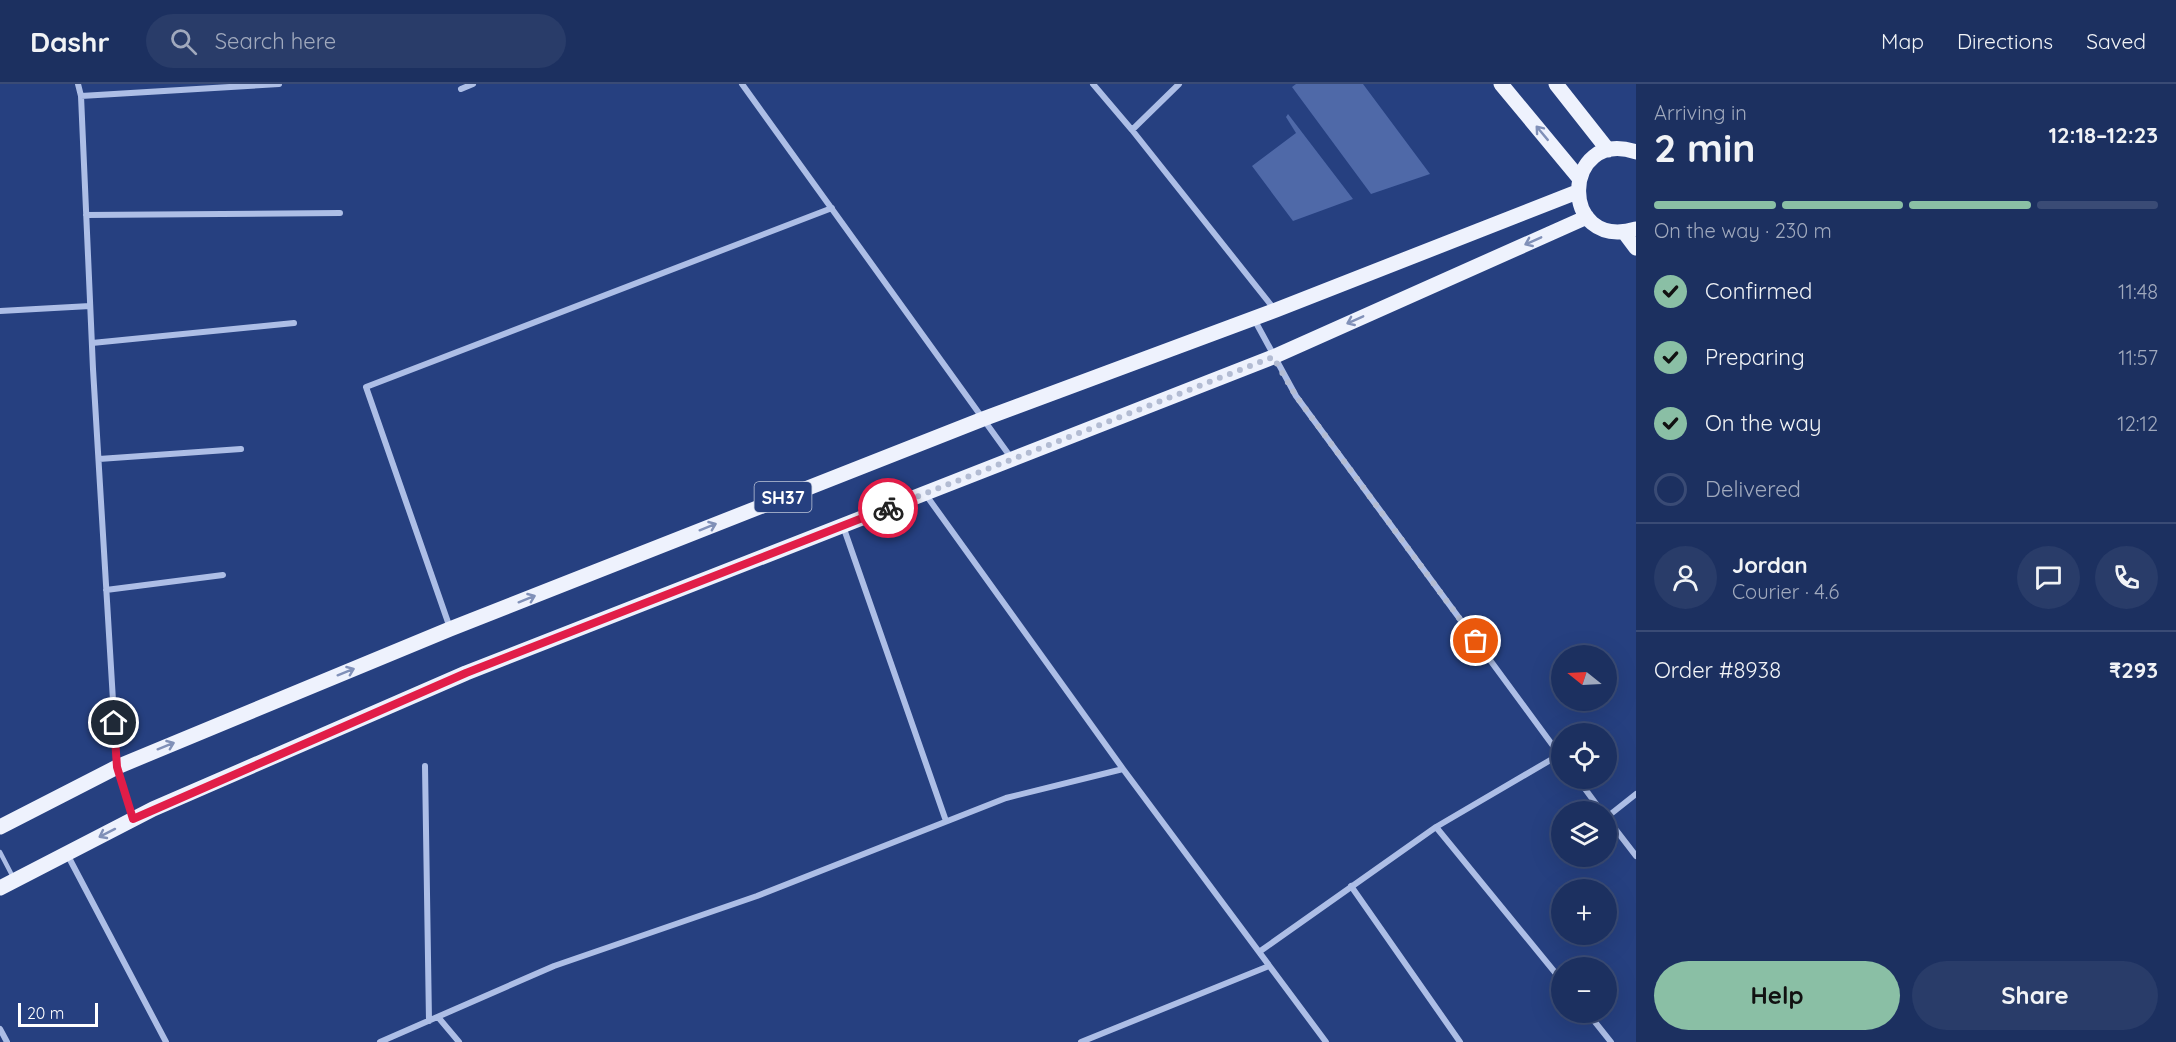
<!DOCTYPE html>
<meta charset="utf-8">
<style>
:root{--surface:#1c3060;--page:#293c69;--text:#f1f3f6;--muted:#a0a9bd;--line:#3a4b75;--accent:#8abfa5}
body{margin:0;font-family:Quicksand,sans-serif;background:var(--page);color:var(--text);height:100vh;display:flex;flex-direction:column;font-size:22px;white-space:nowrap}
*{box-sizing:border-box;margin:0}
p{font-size:20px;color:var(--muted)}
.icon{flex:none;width:33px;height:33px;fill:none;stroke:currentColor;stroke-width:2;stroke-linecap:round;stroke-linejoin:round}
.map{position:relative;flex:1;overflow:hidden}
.details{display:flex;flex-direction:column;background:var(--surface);width:540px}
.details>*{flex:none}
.needle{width:39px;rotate:288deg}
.fabs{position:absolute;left:1551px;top:561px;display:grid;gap:12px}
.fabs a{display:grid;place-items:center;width:66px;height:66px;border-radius:50%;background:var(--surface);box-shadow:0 6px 24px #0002,0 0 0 2px var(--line);font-size:30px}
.scale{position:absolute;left:18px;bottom:15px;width:80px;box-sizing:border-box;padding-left:6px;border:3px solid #fff;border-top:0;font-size:16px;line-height:21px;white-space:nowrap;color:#fff;-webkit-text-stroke:4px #264080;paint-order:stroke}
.pin{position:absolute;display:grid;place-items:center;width:51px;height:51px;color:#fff;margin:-26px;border:3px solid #fff;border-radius:50%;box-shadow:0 2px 6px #0007}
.courier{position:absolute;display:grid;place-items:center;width:60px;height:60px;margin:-30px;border:4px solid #e11d48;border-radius:50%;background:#fff;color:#222;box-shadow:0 2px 8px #0007}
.summary em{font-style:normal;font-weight:700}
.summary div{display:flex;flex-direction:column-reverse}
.summary{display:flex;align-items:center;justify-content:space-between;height:102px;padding:0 18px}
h1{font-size:39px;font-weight:700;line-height:45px}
.bar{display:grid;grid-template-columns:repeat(4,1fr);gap:9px 6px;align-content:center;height:72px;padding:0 18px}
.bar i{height:8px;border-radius:4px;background:var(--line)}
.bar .selected{background:var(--accent)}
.bar p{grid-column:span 4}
.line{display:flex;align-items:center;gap:15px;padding:0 18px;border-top:2px solid var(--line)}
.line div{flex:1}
.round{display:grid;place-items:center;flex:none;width:63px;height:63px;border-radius:32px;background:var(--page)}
ol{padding:0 18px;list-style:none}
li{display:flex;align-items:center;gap:18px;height:66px}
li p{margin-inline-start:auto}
li .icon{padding:6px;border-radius:50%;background:var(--accent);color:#111;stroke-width:4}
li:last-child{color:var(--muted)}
li i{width:33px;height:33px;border:3px solid var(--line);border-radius:50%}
.button{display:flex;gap:12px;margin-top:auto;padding:12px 18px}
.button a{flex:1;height:69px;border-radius:36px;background:var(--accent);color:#111;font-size:24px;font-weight:700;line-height:69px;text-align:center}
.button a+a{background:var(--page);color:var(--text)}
header{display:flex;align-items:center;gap:36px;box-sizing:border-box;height:84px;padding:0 30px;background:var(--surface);border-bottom:2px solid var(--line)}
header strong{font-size:28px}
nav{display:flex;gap:33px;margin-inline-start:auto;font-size:21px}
.search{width:420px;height:54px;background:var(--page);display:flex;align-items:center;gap:15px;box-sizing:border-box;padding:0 21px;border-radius:33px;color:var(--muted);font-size:22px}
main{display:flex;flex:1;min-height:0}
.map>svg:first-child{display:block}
</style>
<header>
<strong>Dashr</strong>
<div class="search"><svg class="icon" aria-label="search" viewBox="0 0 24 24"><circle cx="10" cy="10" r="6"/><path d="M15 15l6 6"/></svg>Search here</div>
<nav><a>Map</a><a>Directions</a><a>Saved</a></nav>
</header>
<main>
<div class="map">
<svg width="1636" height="958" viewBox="0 0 1636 958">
<rect width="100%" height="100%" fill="#264080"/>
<path fill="#4f69a8" d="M1296 0H1363L1430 90 1371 110 1292 3Z
M1288 30 1353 115 1293 137 1252 82 1296 49 1286 33Z"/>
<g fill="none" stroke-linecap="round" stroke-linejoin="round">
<path stroke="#adbee6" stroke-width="4.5" d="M0 768 14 795"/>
<path stroke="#adbee6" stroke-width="6" d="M78 0 81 12 93 285 117 683 133 734
M742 0 1012 375
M1093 0 1132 46 1275 226
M461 5 473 0
M81 12 279 0
M1132 46 1179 0
M86 131 340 129
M0 227 90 222
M1254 235 1296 312 1562 674
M92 259 294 239
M99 375 241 365
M843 442 946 737
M106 506 223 491
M450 544 366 303 832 124
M425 682 429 937
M1123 685 1326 958
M1577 694 1602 728
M1606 733 1636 772
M1607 733 1636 710
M1436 743 1559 671
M67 770 166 958
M1351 802 1460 958
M1259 868 1436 743 1562 897
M1587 928 1611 958
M438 933 459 958
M0 945 7 958
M380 958 554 882 757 812 1006 714 1123 685 926 411
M1081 958 1269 882"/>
<path stroke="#eef2fd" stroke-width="15" d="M1501 0 1579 94
M1556 0 1608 66
M1636 68C1562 43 1557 168 1636 145
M1624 148 1636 164
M0 743 117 683 450 545 983 335 1276 226 1577 108
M0 804 153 725 466 589 1273 273 1587 133"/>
</g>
<defs><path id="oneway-shaft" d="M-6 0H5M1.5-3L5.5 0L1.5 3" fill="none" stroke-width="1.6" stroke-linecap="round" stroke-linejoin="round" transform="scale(1.5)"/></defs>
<g stroke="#8090b8">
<use href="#oneway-shaft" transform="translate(1542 49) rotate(-130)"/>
<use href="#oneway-shaft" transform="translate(1533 157) rotate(156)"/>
<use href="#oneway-shaft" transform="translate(1355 236) rotate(156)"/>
<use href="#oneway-shaft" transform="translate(708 443) rotate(-22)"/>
<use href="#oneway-shaft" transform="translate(527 515) rotate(-22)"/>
<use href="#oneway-shaft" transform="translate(346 588) rotate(-22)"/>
<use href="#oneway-shaft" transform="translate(166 662) rotate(-22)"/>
<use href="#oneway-shaft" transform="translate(107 749) rotate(153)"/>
</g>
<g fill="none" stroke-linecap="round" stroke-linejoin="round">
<path stroke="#b3bcd3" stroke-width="6" stroke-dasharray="0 10.8" d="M888 424 1273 273 1296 312 1476 557"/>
<path stroke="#e11d48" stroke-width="8" d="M114 639 117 683 133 735 466 589 888 424"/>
</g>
<g text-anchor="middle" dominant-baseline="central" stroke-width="5" stroke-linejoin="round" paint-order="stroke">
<rect fill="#264080" stroke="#bec6d9" stroke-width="1.5" x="754.5" y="398" width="57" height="30" rx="4.5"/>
<g font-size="18" font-weight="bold" fill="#fff">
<text x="783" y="413">SH37</text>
</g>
</g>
</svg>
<div class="fabs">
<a><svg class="needle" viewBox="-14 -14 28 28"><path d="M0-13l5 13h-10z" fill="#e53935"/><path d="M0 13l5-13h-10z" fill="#a0a9bd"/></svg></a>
<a><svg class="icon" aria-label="locate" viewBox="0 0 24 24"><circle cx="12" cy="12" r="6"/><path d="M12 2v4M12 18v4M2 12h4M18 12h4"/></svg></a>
<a><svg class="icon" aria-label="layers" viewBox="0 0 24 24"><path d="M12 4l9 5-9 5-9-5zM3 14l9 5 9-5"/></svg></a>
<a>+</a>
<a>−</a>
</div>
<div class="scale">20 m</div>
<div class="pin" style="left:1476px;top:557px;background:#ea580c"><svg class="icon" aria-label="bag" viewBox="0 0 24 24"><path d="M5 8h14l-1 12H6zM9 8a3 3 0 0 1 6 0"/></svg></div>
<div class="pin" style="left:114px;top:639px;background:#1f2937"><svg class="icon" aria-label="home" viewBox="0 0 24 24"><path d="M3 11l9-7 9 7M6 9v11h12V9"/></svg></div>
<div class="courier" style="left:888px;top:424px"><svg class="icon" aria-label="bike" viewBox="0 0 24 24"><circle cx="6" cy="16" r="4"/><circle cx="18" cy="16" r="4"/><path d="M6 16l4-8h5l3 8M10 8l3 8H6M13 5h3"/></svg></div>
</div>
<section class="details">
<div class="summary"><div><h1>2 min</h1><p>Arriving in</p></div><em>12:18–12:23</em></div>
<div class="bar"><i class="selected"></i><i class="selected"></i><i class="selected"></i><i></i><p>On the way · 230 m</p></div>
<ol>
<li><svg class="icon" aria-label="check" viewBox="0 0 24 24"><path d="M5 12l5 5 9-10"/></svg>Confirmed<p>11:48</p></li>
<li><svg class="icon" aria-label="check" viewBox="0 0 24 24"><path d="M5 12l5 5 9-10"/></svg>Preparing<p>11:57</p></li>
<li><svg class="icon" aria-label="check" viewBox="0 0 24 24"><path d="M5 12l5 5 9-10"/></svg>On the way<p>12:12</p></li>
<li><i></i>Delivered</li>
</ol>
<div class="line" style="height:108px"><a class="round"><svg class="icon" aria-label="person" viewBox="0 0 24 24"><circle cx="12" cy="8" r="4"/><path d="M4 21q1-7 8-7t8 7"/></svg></a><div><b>Jordan</b><p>Courier · 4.6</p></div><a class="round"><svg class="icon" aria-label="chat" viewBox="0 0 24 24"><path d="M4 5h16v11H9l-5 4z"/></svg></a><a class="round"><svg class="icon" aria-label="phone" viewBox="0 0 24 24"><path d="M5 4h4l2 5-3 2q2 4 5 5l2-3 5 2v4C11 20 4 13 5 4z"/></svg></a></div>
<div class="line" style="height:78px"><div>Order #8938</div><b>₹293</b></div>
<div class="button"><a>Help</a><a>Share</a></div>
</section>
</main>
